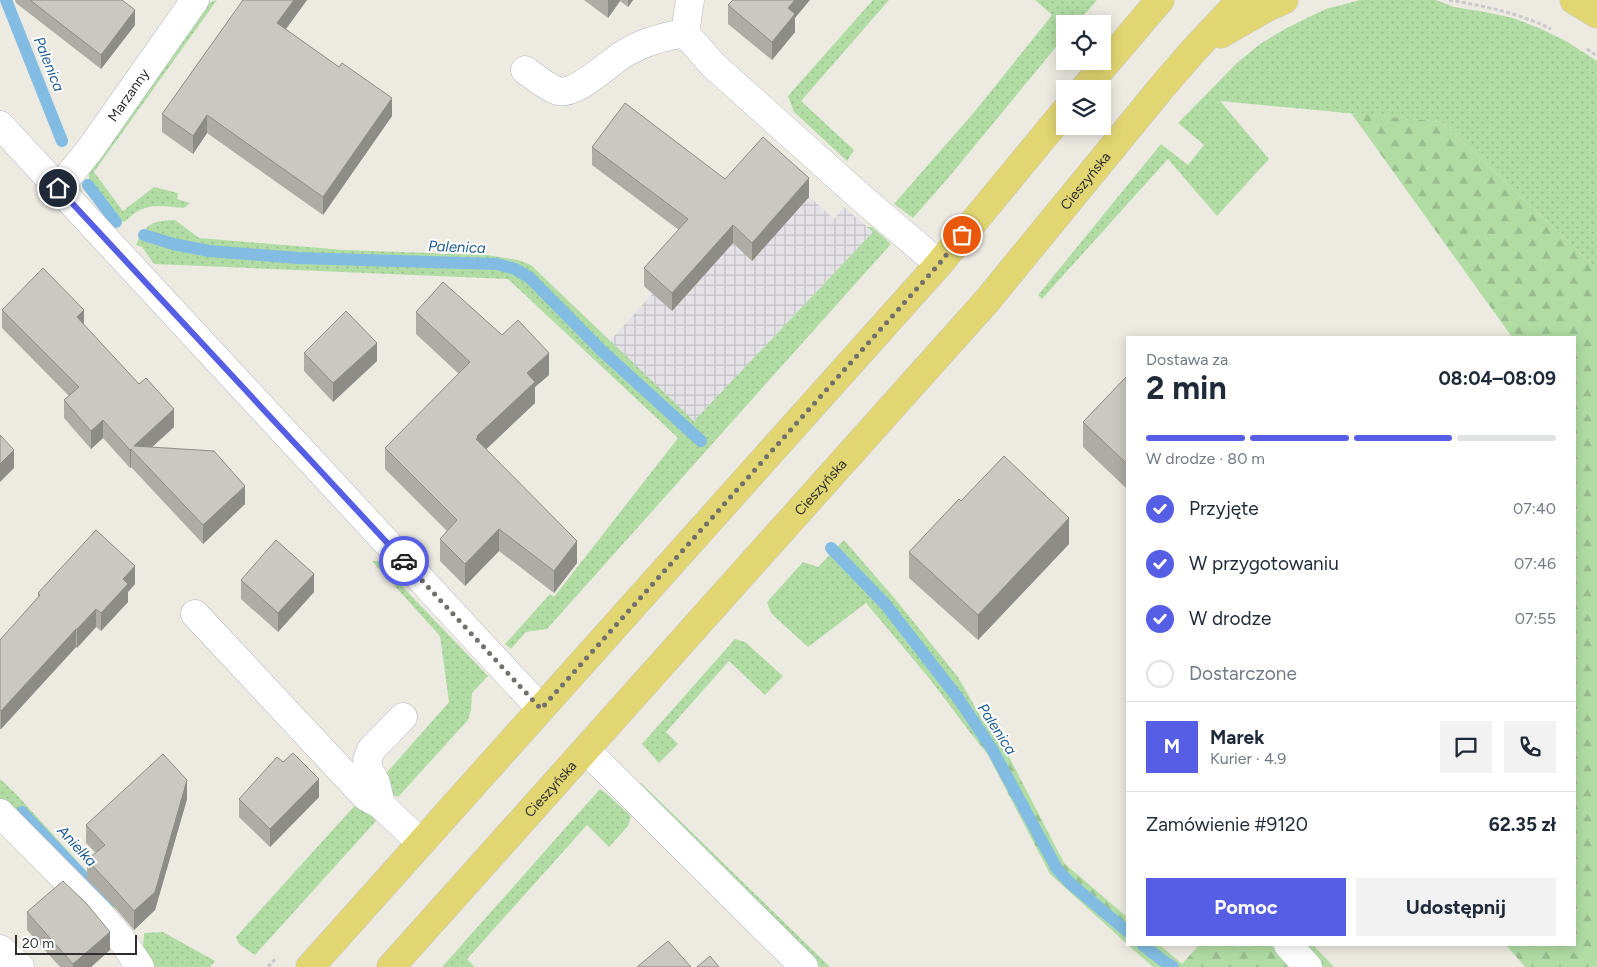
<!DOCTYPE html>
<html lang="pl">
<meta charset="utf-8">
<style>
:root{--surface:#fff;--page:#f2f2f3;--text:#1f2937;--muted:#747a83;--line:#e0e1e3;--accent:#565ee6}
body{margin:0;font-family:Figtree,sans-serif;background:var(--page);color:var(--text);height:100vh;display:flex;flex-direction:column;font-size:19px;white-space:nowrap}
*{box-sizing:border-box;margin:0}
p{font-size:16px;color:var(--muted)}
.icon{flex:none;width:28px;height:28px;fill:none;stroke:currentColor;stroke-width:2;stroke-linecap:round;stroke-linejoin:round}
.map{position:relative;flex:1;overflow:hidden}
.side{position:absolute;left:1126px;top:336px;width:450px;height:610px;display:flex;flex-direction:column;background:var(--surface);border-radius:0px;box-shadow:0 2px 12px #0003}
.side>*{flex:none}
.controls{position:absolute;left:1056px;top:15px;display:grid;gap:10px}
.controls a{display:grid;place-items:center;width:55px;height:55px;border-radius:0px;background:var(--surface);box-shadow:0 2px 12px #0003;font-size:25px}
.scale{position:absolute;left:15px;bottom:12px;width:122px;box-sizing:border-box;padding-left:5px;border:2px solid #2e2e2e;border-top:0;font-size:14px;line-height:18px;white-space:nowrap;color:#2e2e2e;-webkit-text-stroke:4px #fff;paint-order:stroke}
.pin{position:absolute;display:grid;place-items:center;width:42px;height:42px;color:#fff;margin:-21px;border:2px solid #fff;border-radius:50%;box-shadow:0 1px 5px #0007}
.courier{position:absolute;display:grid;place-items:center;width:50px;height:50px;margin:-25px;border:4px solid #565ee6;border-radius:50%;background:#fff;color:#222;box-shadow:0 1px 6px #0007}
.headline em{font-style:normal;font-weight:700}
.headline div{display:flex;flex-direction:column-reverse}
.headline{display:flex;align-items:center;justify-content:space-between;height:85px;padding:0 20px}
h1{font-size:32px;font-weight:700;line-height:38px}
.bar{display:grid;grid-template-columns:repeat(4,1fr);gap:8px 5px;align-content:center;height:60px;padding:0 20px}
.bar i{height:6px;border-radius:4px;background:var(--line)}
.bar .active{background:var(--accent)}
.bar p{grid-column:span 4}
.line{display:flex;align-items:center;gap:12px;padding:0 20px;border-top:1px solid var(--line)}
.line div{flex:1}
.round{display:grid;place-items:center;flex:none;width:52px;height:52px;border-radius:0px;background:var(--page)}
ol{padding:0 20px;list-style:none}
li{display:flex;align-items:center;gap:15px;height:55px}
li p{margin-inline-start:auto}
li .icon{padding:5px;border-radius:50%;background:var(--accent);color:#fff;stroke-width:4}
li:last-child{color:var(--muted)}
li i{width:28px;height:28px;border:2px solid var(--line);border-radius:50%}
.cta{display:flex;gap:10px;margin-top:auto;padding:10px 20px}
.cta a{flex:1;height:58px;border-radius:0px;background:var(--accent);color:#fff;font-size:20px;font-weight:700;line-height:58px;text-align:center}
.cta a+a{background:var(--page);color:var(--text)}
.map>svg:first-child{display:block}
</style>
<div class="map">
<svg width="1597" height="967" viewBox="0 0 1597 967">
<defs>
<pattern id="industrial-grid" width="8" height="8" patternUnits="userSpaceOnUse" patternTransform="scale(1.25)"><rect width="8" height="8" fill="#e4e1e7"/><path d="M0 4h8M4 0v8" fill="none" stroke="#c4c1c6"/></pattern>
<pattern id="grass-dots" width="8" height="8" patternUnits="userSpaceOnUse" patternTransform="scale(1.25)"><rect width="8" height="8" fill="#b1dda5"/><path d="M2 2h.1M6 6h.1" fill="none" stroke="#99be8e" stroke-width="1.8" stroke-linecap="round"/></pattern>
<pattern id="forest-firs" width="22" height="20" patternUnits="userSpaceOnUse" patternTransform="scale(1.25)"><rect width="22" height="20" fill="#b1dda5"/><path d="M5 1l3.5 6h-7zM16 11l3.5 6h-7z" fill="#99be8e"/></pattern>
</defs>
<rect width="100%" height="100%" fill="#edeae2"/>
<path fill="url(#industrial-grid)" d="M763 155 834 219 844 207 873 232 694 421 610 341 652 294 644 286Z"/>
<path fill="url(#grass-dots)" d="M217 0 94 172 123 211 154 187 178 193 177 199 190 203 184 208C158 206 144 201 125 222L119 220 89 181V171L209 3Z
M873 0H889L801 101 854 150 847 161 794 112 788 96Z
M1035 0H1097L1076 24H1065V36L949 177 913 218 894 204 976 110 1052 15Z
M1360 0H1436L1454 7 1485 12 1513 18 1539 28 1566 41 1597 61V269L1442 122 1220 101 1269 159 1217 216 1168 159 1042 299 1038 295 1161 144 1188 165 1204 145 1178 123 1237 63 1260 44 1285 29 1311 16 1326 9Z
M175 220 199 238 344 250 487 255 518 260 531 265 694 421 873 232 867 227H872L890 243V245L547 629 526 632 511 649 505 644 550 594 554 597 678 438 508 279 154 264 142 247 136 245C147 223 151 221 175 220Z
M844 540 896 600 958 677 983 721 969 731 929 678 866 603 808 647 774 616 770 611 767 602 803 562 818 567Z
M372 561H378L488 676 472 693 471 710 468 720 398 797 388 792 382 778 449 702 440 636Z
M735 639 745 642 783 676 765 695 729 661 666 732 678 744 659 763 642 744Z
M0 779 16 794 120 908 105 910 0 801Z
M641 783 830 967H820L638 787Z
M600 789 609 796 631 816 628 826 609 847 587 825 467 959 475 967H442Z
M358 802 376 821 255 955 239 944 236 937Z
M163 932 215 961 210 967H155L143 948 144 933Z
M1298 945H1313L1334 967H1318Z"/>
<path fill="url(#forest-firs)" d="M1351 113 1442 122 1597 269V967H1525L1506 945H1575V338L1512 337Z
M983 721 1004 747 1064 863 1127 917V944L1050 874 988 755 969 731Z
M1128 945H1160L1182 964 1199 945H1271L1291 967H1153Z"/>
<g fill="none" stroke-linecap="round" stroke-linejoin="round">
<path stroke="#82bce2" stroke-width="12" d="M6 0 62 141
M88 185 116 222
M144 235 173 244 209 251 298 258 497 264 515 269 530 278 602 351 701 441
M831 548 886 605 958 698 992 749 1057 869 1071 884 1128 932
M22 812 108 903
M1143 945 1162 960 1173 967"/>
<g stroke="#b5b6c0" stroke-width="29">
<g id="minor">
<path d="M690 0 685 33 713 65 865 201 939 264"/>
<path d="M525 70C535 77 546 87 558 91 577 96 610 61 627 52 646 41 663 37 685 33"/>
<path d="M0 125 541 709"/>
<path id="s1" d="M59 188 91 148 195 0"/>
<path d="M195 614 365 796 381 805 421 843"/>
<path d="M586 750 804 967"/>
<path d="M381 805 376 783 369 770 367 760 371 750 403 717"/>
<path d="M0 813 97 911 122 940 140 967"/>
<path d="M1288 945 1308 967"/>
<path d="M0 949 20 967"/>
</g>
</g>
<g stroke="#c9c9c9" stroke-width="29">
<g id="major">
<path d="M1574 0 1597 14"/>
<path d="M1221 34 1266 8 1284 0"/>
<path d="M1084 89 1160 0"/>
<path d="M310 967 939 264 1065 111"/>
<path id="s2" d="M391 967 986 302 1162 87 1194 50 1241 0"/>
</g>
</g>
<path stroke="#c9c9c9" stroke-width="3" stroke-dasharray="4 2.5" stroke-linecap="butt" d="M1449 0C1484 6 1519 13 1551 29
M1587 49 1597 56
M268 967 276 958"/>
<use href="#minor" stroke="#fff" stroke-width="28"/>
<use href="#major" stroke="#e2d672" stroke-width="28"/>
</g>
<path fill="#aeaca5" d="M15 0H122L135 25 101 69 16 3Z
M307 0 286 29 392 116 323 215 207 133 193 154 162 132V114Z
M584 0H633L628 7 620 1 608 18Z
M728 5 795 18V32L772 60 728 24Z
M592 147 725 179 809 197 752 261 733 243 672 311 644 286V268L679 230 592 165Z
M2 310 84 325 174 427 152 447 245 504 203 544 131 467 130 468 103 438 91 449 64 418V400L69 396 2 328Z
M416 312 502 335 549 375 535 387V403L486 449 577 563 554 593 499 551 465 586 440 561V539L447 531 385 469V448L459 374 416 334Z
M304 353 377 361 333 402 304 371Z
M1128 375V490L1083 447V422Z
M1069 544 978 640 909 578V552Z
M241 580 314 592 278 632 241 599Z
M135 584 128 592V602L101 631 96 627 77 648 76 647 1 729H0V640L38 598V593Z
M319 797 270 847 239 817V799Z
M187 799 155 910 134 930 109 901 87 879V860L96 853 86 843V825Z
M27 912 110 950 91 967H60L27 930Z"/>
<path fill="#8d8c86" d="M294 0H307L277 41V23Z
M608 0H620V1L608 18Z
M628 0H633L628 7Z
M795 0H810L795 18V32L772 60V42L788 8Z
M135 10V25L101 69V55Z
M392 98V116L323 215V197Z
M207 115V133L193 154V136Z
M809 178V197L752 261V243Z
M733 225V243L672 311V293Z
M84 310V328L77 317Z
M377 343V361L333 402V383Z
M549 353V375L535 387V403L478 457 476 439 477 436 527 373Z
M174 409V427L140 458 134 446Z
M103 420V438L91 449V431Z
M131 449V467L130 468V450Z
M14 450V468L0 482V464Z
M245 486V504L203 544V525Z
M1069 518V544L978 640V615Z
M499 529V551L465 586V564Z
M577 541V563L554 593V571Z
M135 566V584L128 592V602L101 631V613L123 579Z
M314 574V592L278 632V613Z
M96 609V627L77 648V629Z
M76 629V647L1 729V711Z
M319 779V797L270 847V829Z
M187 780V799L155 910 134 930V911Z
M110 932V950L91 967H73V964Z"/>
<path fill="#cac8c0" stroke="#8d8c86" d="M30 0H122L135 10 101 55Z
M243 0H294L277 23 339 67 342 63 392 98 323 197 207 115 193 136 162 114Z
M733 0H795L788 8 795 14 772 42 728 5Z
M625 103 725 179 763 137 809 178 752 243 733 225 672 293 644 268 688 219 592 147Z
M43 268 84 310 77 317 139 384 146 378 174 409 134 446 214 451 245 486 203 525 131 449 130 450 103 420 91 431 64 400 79 387 2 310Z
M443 282 502 335 518 320 549 353 527 373 535 382 477 436 478 437 476 439 577 541 554 571 499 529 465 564 440 539 457 520 385 448 470 362 416 312Z
M346 311 377 343 333 383 304 353Z
M1128 375V465L1083 422Z
M0 435 14 450 0 464Z
M1004 456 1069 518 978 615 909 552 959 499 961 501Z
M96 530 135 566 123 579 128 584 101 613 96 609 77 629H76L1 711 0 710V640L40 595 38 593Z
M276 540 314 574 278 613 241 580Z
M293 753 319 779 270 829 239 799 277 757 283 762Z
M163 754 187 780 155 892 134 911 109 883 87 860 105 845 86 825Z
M63 881 86 903 110 932 73 964 27 912Z
M668 941 691 967H637Z
M710 956 719 967H697Z"/>
<g fill="none" stroke-linecap="round" stroke-linejoin="round">
<path stroke="#71706d" stroke-width="5" stroke-dasharray="0 9" d="M404 561 541 709 939 264 962 235"/>
<path stroke="#565ee6" stroke-width="6" d="M58 188 404 561"/>
</g>
<g text-anchor="middle" dominant-baseline="central" stroke-width="4" stroke-linejoin="round" paint-order="stroke">
<g font-size="14" fill="#2e2e2e" stroke="#fff">
<text stroke="none"><textPath href="#s1" startOffset="116">Marzanny</textPath></text>
<text stroke="none"><textPath href="#s2" startOffset="1049">Cieszyńska</textPath></text>
<text stroke="none"><textPath href="#s2" startOffset="644">Cieszyńska</textPath></text>
<text stroke="none"><textPath href="#s2" startOffset="239">Cieszyńska</textPath></text>
</g>
<g font-size="15" font-style="italic" fill="#1e5b92" stroke="#fff">
<text transform="translate(49 64) rotate(68)">Palenica</text>
<text transform="translate(457 247) rotate(2)">Palenica</text>
<text transform="translate(997 729) rotate(57)">Palenica</text>
<text transform="translate(77 846) rotate(47)">Anielka</text>
</g>
</g>
</svg>
<div class="controls">
<a><svg class="icon" aria-label="locate" viewBox="0 0 24 24"><circle cx="12" cy="12" r="6"/><path d="M12 2v4M12 18v4M2 12h4M18 12h4"/></svg></a>
<a><svg class="icon" aria-label="layers" viewBox="0 0 24 24"><path d="M12 4l9 5-9 5-9-5zM3 14l9 5 9-5"/></svg></a>
</div>
<div class="scale">20 m</div>
<div class="pin" style="left:962px;top:235px;background:#ea580c"><svg class="icon" aria-label="bag" viewBox="0 0 24 24"><path d="M5 8h14l-1 12H6zM9 8a3 3 0 0 1 6 0"/></svg></div>
<div class="pin" style="left:58px;top:188px;background:#1f2937"><svg class="icon" aria-label="home" viewBox="0 0 24 24"><path d="M3 11l9-7 9 7M6 9v11h12V9"/></svg></div>
<div class="courier" style="left:404px;top:561px"><svg class="icon" aria-label="car" viewBox="0 0 24 24"><path d="M5 17H2v-5l4-1 3-4h7l3 4 3 1v5h-3M9 17h6M6 11h13"/><circle cx="7" cy="17" r="2"/><circle cx="17" cy="17" r="2"/></svg></div>
<section class="side">
<div class="headline"><div><h1>2 min</h1><p>Dostawa za</p></div><em>08:04–08:09</em></div>
<div class="bar"><i class="active"></i><i class="active"></i><i class="active"></i><i></i><p>W drodze · 80 m</p></div>
<ol>
<li><svg class="icon" aria-label="check" viewBox="0 0 24 24"><path d="M5 12l5 5 9-10"/></svg>Przyjęte<p>07:40</p></li>
<li><svg class="icon" aria-label="check" viewBox="0 0 24 24"><path d="M5 12l5 5 9-10"/></svg>W przygotowaniu<p>07:46</p></li>
<li><svg class="icon" aria-label="check" viewBox="0 0 24 24"><path d="M5 12l5 5 9-10"/></svg>W drodze<p>07:55</p></li>
<li><i></i>Dostarczone</li>
</ol>
<div class="line" style="height:90px"><b class="round" style="background:var(--accent);color:#fff">M</b><div><b>Marek</b><p>Kurier · 4.9</p></div><a class="round"><svg class="icon" aria-label="chat" viewBox="0 0 24 24"><path d="M4 5h16v11H9l-5 4z"/></svg></a><a class="round"><svg class="icon" aria-label="phone" viewBox="0 0 24 24"><path d="M5 4h4l2 5-3 2q2 4 5 5l2-3 5 2v4C11 20 4 13 5 4z"/></svg></a></div>
<div class="line" style="height:65px"><div>Zamówienie #9120</div><b>62.35 zł</b></div>
<div class="cta"><a>Pomoc</a><a>Udostępnij</a></div>
</section>
</div>
